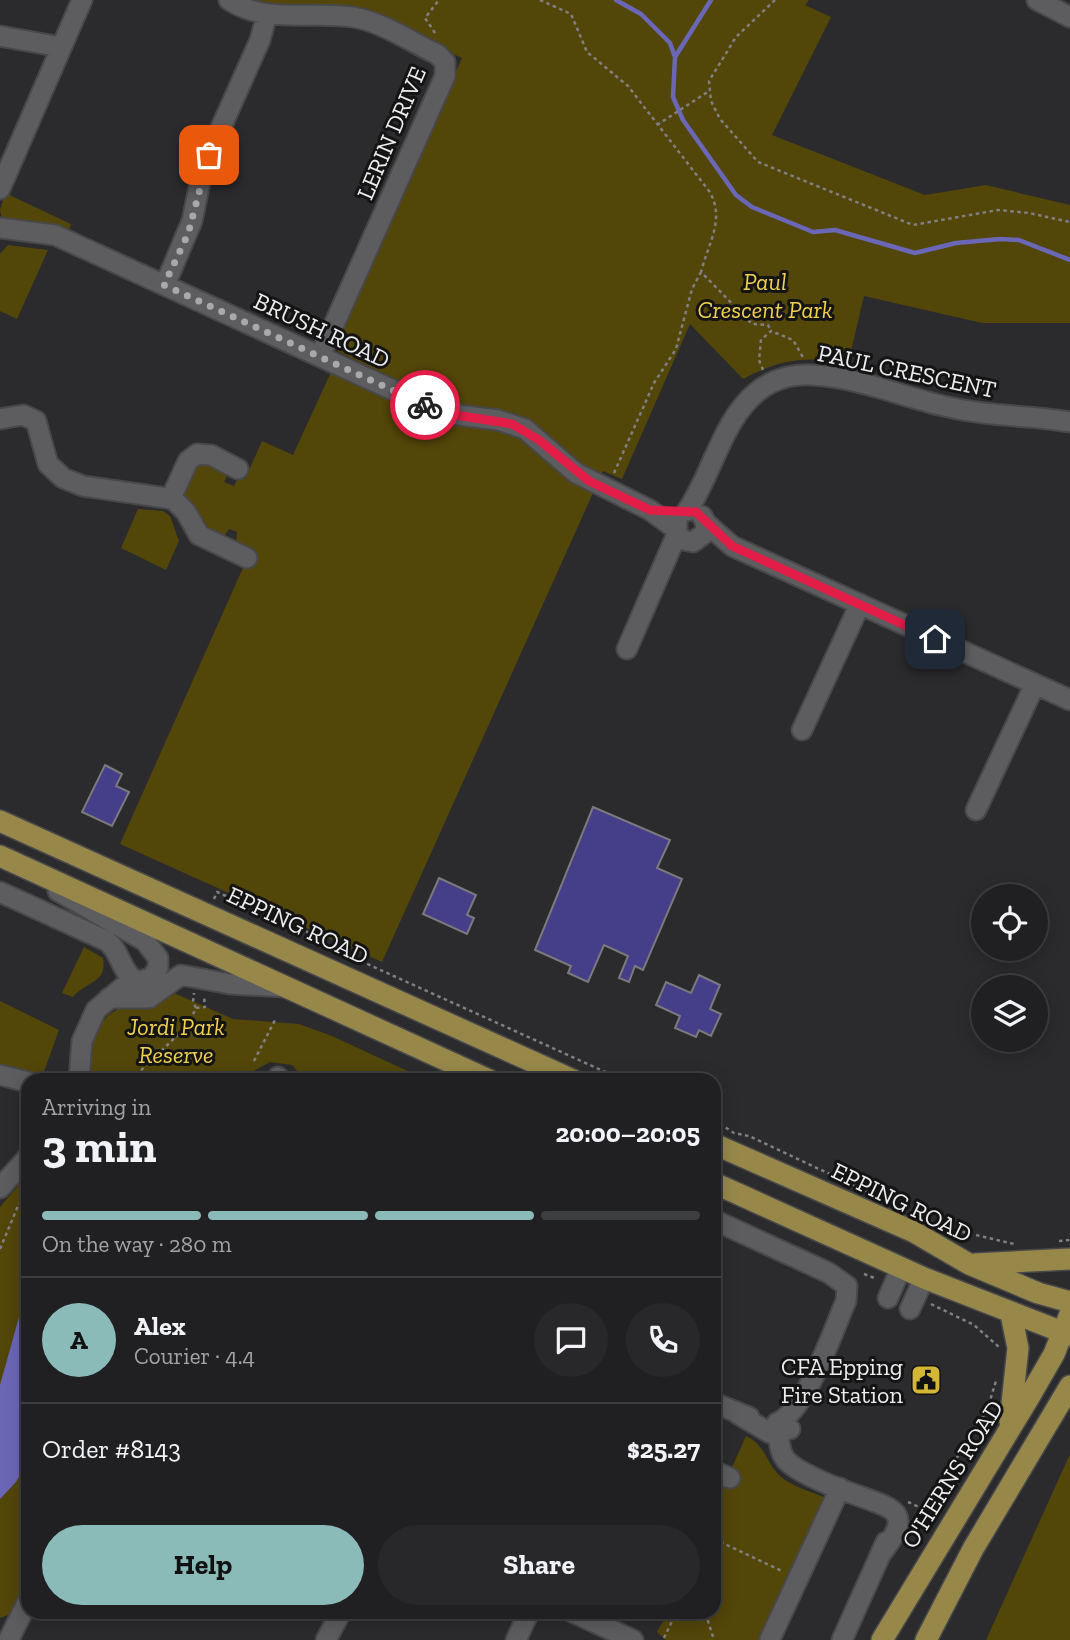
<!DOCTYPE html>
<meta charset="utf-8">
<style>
:root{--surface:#202022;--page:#28282a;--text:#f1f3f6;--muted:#a2a3a5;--line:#3d3e40;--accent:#8bbbb9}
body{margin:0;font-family:"Zilla Slab",serif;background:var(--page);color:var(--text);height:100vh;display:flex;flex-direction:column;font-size:26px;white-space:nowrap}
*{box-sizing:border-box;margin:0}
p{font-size:23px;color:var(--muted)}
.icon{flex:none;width:38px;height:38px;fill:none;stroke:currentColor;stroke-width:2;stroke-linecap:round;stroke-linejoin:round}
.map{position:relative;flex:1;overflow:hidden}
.drawer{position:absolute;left:21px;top:1073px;width:700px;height:546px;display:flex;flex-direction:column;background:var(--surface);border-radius:21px;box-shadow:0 4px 18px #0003,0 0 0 2px var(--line)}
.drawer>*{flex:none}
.fabs{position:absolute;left:971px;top:884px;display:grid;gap:14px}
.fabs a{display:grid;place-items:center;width:77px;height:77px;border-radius:50%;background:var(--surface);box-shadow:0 4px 18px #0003,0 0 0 2px var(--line);font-size:35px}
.pin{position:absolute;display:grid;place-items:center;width:60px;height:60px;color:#fff;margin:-30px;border-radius:14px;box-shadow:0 4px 10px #0006}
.courier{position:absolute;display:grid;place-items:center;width:70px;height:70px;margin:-35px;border:5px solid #e11d48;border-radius:50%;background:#fff;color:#222;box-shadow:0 2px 9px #0007}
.summary em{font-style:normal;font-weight:700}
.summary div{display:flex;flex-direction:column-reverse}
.summary{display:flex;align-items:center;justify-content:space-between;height:119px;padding:0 21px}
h1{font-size:46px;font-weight:700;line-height:52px}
.bar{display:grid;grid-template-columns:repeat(4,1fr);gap:10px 7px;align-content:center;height:84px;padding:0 21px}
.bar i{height:9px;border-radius:5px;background:var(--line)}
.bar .on{background:var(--accent)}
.bar p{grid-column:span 4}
.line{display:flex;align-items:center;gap:18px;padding:0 21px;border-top:2px solid var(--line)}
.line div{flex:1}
.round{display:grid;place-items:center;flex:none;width:74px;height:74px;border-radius:37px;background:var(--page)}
.cta{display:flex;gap:14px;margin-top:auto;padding:14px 21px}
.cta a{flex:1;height:80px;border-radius:42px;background:var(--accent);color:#111;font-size:28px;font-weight:700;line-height:80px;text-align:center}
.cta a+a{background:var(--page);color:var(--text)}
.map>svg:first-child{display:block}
</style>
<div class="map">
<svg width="1070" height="1640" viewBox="0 0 1070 1640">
<rect width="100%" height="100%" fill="#2b2b2e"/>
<path fill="#534609" d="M240 0H809L805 5 831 17 772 135 925 195 986 185 1070 205V323H982L864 296 848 364C807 355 780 359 743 379L690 324 622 479 603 471 599 478 580 467 536 427 455 408 337 351 338 334 462 58 368 15 264 7Z
M5 193 71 224 68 233 2 219 0 210Z
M8 245 48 250 17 319 0 311V254Z
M332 370 520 435 571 480 593 493 382 962 120 844 250 552 236 545 237 532 229 529 222 539 203 530 182 496 199 460 229 471 224 482 234 486 239 476 245 479 262 441 293 455Z
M138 509 163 511 170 516 179 541 166 570 121 548Z
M84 947 103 958C108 983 85 982 73 997L62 993Z
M174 993 233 1019 299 1024 332 1036 427 1080H299L298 1072 292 1065 270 1062 250 1073 252 1080H87C91 1053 93 1012 127 1007 147 1005 157 1005 174 993Z
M0 1001 59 1030 41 1080 0 1070Z
M28 1174V1585L14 1613 0 1618V1207Z
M746 1436C765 1445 765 1460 778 1474 789 1486 813 1492 828 1499L772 1640H666L657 1632 668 1612H714V1473L727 1478Z
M1070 1454V1640H986Z"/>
<path fill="#6b67b7" d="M28 1285V1460L16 1482 0 1499V1385Z"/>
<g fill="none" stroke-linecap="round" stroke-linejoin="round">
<path stroke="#6b67b7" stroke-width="4.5" d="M616 0 641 14 670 43 675 57 673 97 683 120 736 195 752 207 813 232 835 230 915 253 956 243 1000 239 1019 240 1070 260
M675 57 711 0"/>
</g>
<path fill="#453f8a" stroke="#7a7a7d" stroke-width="2" d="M105 765 122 774 116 786 129 792 112 826 82 812Z
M593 807 670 840 657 868 682 879 643 970 635 966 629 982 619 978 628 956 604 945 588 982 568 973 571 966 535 950Z
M439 878 476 895 467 915 474 918 467 934 423 914Z
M699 975 720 985 710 1009 721 1014 711 1036 699 1030 696 1037 675 1028 680 1016 656 1005 666 982 691 993Z"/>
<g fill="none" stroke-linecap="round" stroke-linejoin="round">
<g stroke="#48484a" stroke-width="23">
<path id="minor" d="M229 0C265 24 312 11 352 17 381 21 411 42 437 54L445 62V76L320 356
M1037 0 1070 17
M0 36 61 47
M0 189 82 0
M0 228 55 235 443 413 498 420 525 429 576 473 650 510 676 529
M165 285 192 221 203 168 260 40 267 14
M0 419 23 415 36 421 48 464 63 478 83 486 173 499 186 512 199 535 247 558
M171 498 188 461 197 454 211 455 238 469
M687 511C712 475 722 420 757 392 773 379 792 374 812 375 859 377 907 399 953 408 992 417 1031 415 1070 422
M677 519V534L683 540 693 542 705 533 706 523 702 516
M706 523 732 546 1070 700
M627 649 677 534
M802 730 860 604
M976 810 1035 684
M58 891 145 941 158 958V968L152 977 123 987 96 1010 82 1041 79 1080
M0 892 107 941C122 953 120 973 139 983
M109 998H149L181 975 230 984 284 987
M0 1075 28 1082
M278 1077 280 1080
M0 1188 28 1157
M714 1220 829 1273 847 1286 846 1301C833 1331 806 1411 777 1423
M888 1298 901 1268
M910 1309 924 1278
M714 1403 749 1417
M738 1414 770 1433 790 1429
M777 1423C779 1434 778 1451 786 1460 797 1473 842 1490 859 1496 899 1510 912 1514 881 1554
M714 1471 730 1478
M572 1612 633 1640
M9 1639 28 1601
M770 1639 840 1488
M326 1640 341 1612
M516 1640 529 1612
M842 1640 886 1542"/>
</g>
<g stroke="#48484a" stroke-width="24">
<path id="major" d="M0 821 573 1080
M0 856 489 1080
M714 1144 914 1232 969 1264 1038 1293 1070 1302
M714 1183 924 1278 1070 1335
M975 1264 1070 1259
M1010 1422 1018 1348 1011 1314
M882 1640 1028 1399 1054 1354 1070 1314
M926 1640 973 1549 1070 1386"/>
</g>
<path stroke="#808082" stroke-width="2.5" stroke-dasharray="3.5 3.5" stroke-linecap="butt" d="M540 0 571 14 587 52 628 86 709 191C726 218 708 244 701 272L752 324 768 325 771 331
M775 0 736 37 709 81 711 101 720 119 758 162 913 225 998 210 1029 213 1070 222
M435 33 425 18 439 0
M657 125 709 91
M763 370 759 360 761 340 771 331 793 340 804 359
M614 473 654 383 676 349 692 289 701 272
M214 899 217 892 312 934 321 943 623 1080
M196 1008 205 1007 204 997
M254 1061 275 1020
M131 1080 188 1025 196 1008 193 1002 194 993
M714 1120 734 1133 749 1136 936 1224
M942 1227 1014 1244
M1059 1241 1070 1240
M0 1249 18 1206 28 1192
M864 1274 877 1279
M931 1304 974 1325 999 1347
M714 1499 717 1492
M908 1502 923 1509
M915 1524 987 1410 996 1381
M714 1539 782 1571
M697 1612 707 1618 714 1640
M664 1638 673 1619 683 1612"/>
<use href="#minor" stroke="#5d5d60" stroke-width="19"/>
<use href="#major" stroke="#97884a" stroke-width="21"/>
</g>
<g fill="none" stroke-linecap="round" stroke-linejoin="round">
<path stroke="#a9a9ab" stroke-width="7" stroke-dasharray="0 12.6" d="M209 155 188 234 164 285 425 405"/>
<path stroke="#e11d48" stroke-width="9" d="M425 405 443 413 512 424 539 440 589 481 650 510 696 512 732 546 935 639"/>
</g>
<defs>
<g id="civic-square" transform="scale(1.575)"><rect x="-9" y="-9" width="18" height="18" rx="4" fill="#d3b635" stroke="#141415"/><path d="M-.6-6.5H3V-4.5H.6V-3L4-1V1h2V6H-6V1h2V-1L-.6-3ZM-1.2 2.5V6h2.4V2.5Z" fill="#111"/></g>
</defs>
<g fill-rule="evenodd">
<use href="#civic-square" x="926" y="1380"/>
</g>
<g text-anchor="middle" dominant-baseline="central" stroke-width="6" stroke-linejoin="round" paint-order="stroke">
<g font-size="24" fill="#ededef" stroke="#141415">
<text transform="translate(391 133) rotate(-67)">LERIN DRIVE</text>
<text transform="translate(322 330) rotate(25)">BRUSH ROAD</text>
<text transform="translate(907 371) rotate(12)">PAUL CRESCENT</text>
<text transform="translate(298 925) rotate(25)">EPPING ROAD</text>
<text transform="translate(902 1202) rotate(26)">EPPING ROAD</text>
<text transform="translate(952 1474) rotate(-58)">O'HERNS ROAD</text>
</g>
<g font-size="24" font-style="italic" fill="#f0d14c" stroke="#141415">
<text x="765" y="281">Paul<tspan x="765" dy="28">Crescent Park</tspan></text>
<text x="176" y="1026">Jordi Park<tspan x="176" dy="28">Reserve</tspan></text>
</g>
<g font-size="24" fill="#ededef" stroke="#141415" text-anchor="end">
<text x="903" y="1366">CFA Epping<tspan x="903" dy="28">Fire Station</tspan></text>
</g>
</g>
</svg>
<div class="fabs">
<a><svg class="icon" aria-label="locate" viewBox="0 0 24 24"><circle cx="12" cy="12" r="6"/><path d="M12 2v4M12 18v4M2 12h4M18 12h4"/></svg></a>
<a><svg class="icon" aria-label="layers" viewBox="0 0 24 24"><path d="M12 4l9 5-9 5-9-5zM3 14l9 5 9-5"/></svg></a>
</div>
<div class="pin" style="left:209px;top:155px;background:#ea580c"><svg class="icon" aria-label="bag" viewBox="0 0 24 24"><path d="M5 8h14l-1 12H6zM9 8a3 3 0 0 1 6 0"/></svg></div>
<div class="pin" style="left:935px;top:639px;background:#1f2937"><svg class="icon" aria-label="home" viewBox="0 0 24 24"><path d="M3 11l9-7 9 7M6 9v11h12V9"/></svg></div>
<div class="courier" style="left:425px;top:405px"><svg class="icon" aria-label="bike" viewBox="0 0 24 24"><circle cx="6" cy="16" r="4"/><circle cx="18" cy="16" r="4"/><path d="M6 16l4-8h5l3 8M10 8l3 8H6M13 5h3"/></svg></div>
<section class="drawer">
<div class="summary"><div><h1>3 min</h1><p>Arriving in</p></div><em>20:00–20:05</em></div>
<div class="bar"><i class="on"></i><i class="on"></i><i class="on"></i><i></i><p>On the way · 280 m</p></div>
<div class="line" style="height:126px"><b class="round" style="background:var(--accent);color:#111">A</b><div><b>Alex</b><p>Courier · 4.4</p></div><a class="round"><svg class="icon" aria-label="chat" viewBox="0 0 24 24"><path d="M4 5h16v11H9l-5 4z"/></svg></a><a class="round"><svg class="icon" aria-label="phone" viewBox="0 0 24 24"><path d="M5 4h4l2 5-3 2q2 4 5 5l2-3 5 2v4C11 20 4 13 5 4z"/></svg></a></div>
<div class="line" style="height:91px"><div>Order #8143</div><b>$25.27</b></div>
<div class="cta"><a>Help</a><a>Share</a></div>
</section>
</div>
